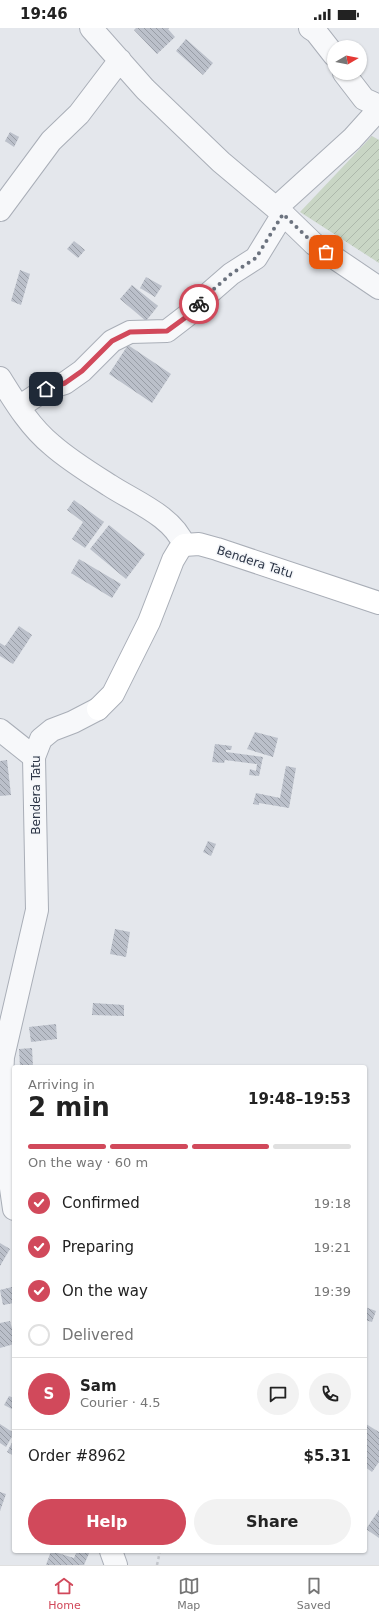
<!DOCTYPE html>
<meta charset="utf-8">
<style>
:root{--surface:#fff;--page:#f2f2f2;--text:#222;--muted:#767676;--line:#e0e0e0;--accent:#d1495b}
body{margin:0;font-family:"DejaVu Sans",sans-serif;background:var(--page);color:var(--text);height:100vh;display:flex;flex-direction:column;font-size:15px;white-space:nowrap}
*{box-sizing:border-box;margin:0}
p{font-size:13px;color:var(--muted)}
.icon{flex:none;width:22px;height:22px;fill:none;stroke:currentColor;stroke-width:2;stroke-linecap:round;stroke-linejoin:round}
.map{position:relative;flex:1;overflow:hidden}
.sheet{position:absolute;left:12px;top:1037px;width:355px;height:488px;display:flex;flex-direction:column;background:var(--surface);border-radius:4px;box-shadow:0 1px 3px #0004}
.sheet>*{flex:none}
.needle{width:26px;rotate:80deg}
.tools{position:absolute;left:327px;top:12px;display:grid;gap:8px}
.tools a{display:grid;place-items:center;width:40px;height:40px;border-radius:50%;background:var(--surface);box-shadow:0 1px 3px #0004;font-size:20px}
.pin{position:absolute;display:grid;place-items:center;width:34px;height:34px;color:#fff;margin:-17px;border-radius:8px;box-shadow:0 2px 6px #0006}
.courier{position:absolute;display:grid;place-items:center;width:40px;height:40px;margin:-20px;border:3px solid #d1495b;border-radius:50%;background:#fff;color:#222;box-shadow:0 1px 5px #0007}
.overview em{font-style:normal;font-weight:600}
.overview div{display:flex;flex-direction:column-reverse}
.overview{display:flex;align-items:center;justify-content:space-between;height:68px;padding:0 16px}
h1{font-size:26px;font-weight:600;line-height:30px}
.bar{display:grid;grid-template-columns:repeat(4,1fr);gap:6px 4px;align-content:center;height:48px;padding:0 16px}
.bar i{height:5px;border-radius:3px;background:var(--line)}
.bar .current{background:var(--accent)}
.bar p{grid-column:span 4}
.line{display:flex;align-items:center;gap:10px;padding:0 16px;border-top:1px solid var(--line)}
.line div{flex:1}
.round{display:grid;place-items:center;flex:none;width:42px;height:42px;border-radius:21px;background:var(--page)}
ol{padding:0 16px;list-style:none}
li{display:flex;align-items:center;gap:12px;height:44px}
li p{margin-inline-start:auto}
li .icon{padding:4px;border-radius:50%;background:var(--accent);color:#fff;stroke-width:4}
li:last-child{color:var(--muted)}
li i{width:22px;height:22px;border:2px solid var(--line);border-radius:50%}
.button{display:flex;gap:8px;margin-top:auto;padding:8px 16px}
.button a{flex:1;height:46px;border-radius:24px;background:var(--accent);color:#fff;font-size:16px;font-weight:600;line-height:46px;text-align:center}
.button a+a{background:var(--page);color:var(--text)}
.status{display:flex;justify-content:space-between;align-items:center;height:28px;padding:0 20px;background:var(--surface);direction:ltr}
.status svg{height:11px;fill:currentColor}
.dock{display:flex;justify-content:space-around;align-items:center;height:56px;border-top:1px solid var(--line);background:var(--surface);font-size:11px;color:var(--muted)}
.dock a{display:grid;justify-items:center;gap:2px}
.dock .current{color:var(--accent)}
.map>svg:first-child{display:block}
</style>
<div class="status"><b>19:46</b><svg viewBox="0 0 49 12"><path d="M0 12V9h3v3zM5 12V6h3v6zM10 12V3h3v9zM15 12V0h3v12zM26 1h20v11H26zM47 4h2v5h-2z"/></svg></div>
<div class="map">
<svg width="379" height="1537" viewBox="0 0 379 1537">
<defs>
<pattern id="garden-furrows" width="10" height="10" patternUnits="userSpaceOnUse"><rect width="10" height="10" fill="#c9d6c5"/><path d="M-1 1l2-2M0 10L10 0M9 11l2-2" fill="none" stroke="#adb8ab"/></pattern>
<pattern id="building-back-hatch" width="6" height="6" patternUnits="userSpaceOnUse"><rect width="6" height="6" fill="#bbc0ca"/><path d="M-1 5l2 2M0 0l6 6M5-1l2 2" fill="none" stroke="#989da6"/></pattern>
</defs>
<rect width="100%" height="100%" fill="#e4e7ec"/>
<path fill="url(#garden-furrows)" d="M372 108 379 112V235L300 184Z"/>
<path fill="url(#building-back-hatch)" d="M136 0H169L168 1 175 9 157 26 134 2Z
M186 11 213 35 203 47 176 23Z
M10 104 19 109 14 119 5 113Z
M74 213 85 222 78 230 67 221Z
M20 242 30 246 21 277 11 273Z
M146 249 162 258 155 269 140 260Z
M132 257 158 278 146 293 120 271Z
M128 317 171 346 152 375 109 346Z
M74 472 104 494 85 520 72 511 83 494 67 482Z
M109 497 145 526 126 551 90 521Z
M79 531 121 556 112 570 71 545Z
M19 598 32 607 13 636 0 628V615L5 618Z
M255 704 278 710 273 729 247 721Z
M215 716 232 718 231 722H226V724L263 729 259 748 249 747 250 741 256 743 257 736 225 732 224 735 212 734Z
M7 732 11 767 0 768V733Z
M286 738 296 740 289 780 259 775V777L253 776 256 765 280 770Z
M208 813 216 816 211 828 203 824Z
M115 901 130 904 126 929 110 926Z
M93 975 124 977V988L92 987Z
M56 996 57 1011 31 1014 29 999Z
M32 1020 33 1039H20L19 1021Z
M0 1215 10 1221 0 1238Z
M12 1259 14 1275 3 1277 0 1262Z
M365 1279 376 1283 372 1294 365 1292Z
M10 1293 14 1308V1316L0 1320V1295Z
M9 1368 14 1370V1382L4 1377Z
M0 1396 14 1405 6 1419 0 1415Z
M366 1396 379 1404V1434L372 1444 365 1439Z
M14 1411V1428L7 1424Z
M0 1464 6 1466 0 1483Z
M379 1482V1510L366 1501Z
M51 1523 74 1530 77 1523H90L84 1537H46Z"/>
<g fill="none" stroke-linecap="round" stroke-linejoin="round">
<g stroke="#a9aeb7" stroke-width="24">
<path id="minor" d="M91 0 145 61 221 134 283 186 314 216 379 260
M310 0 316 4 334 27
M344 45 364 71 379 78
M276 180 352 111 379 81
M0 182 51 113 79 86 120 32
M0 350C15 374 30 399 52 417 69 432 90 445 109 457 133 473 173 488 184 517
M19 379 46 361 65 355 82 343 112 313 130 304 167 303 193 283 208 266 231 246 256 230 283 186
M0 702 34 729"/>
</g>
<g stroke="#a9aeb7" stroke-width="24">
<path id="tertiary" d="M14 1181 4 1112 1 1070 3 1029 37 882 34 729 41 711 52 702 73 694 98 681
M111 1523 116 1537"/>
</g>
<g stroke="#a9aeb7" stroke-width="24">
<path id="secondary" d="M98 681 113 666 149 594 173 532 179 522 184 517 199 516 217 521 379 575"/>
</g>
<path stroke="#c2c5cb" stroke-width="2.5" stroke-dasharray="3 3" stroke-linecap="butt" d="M157 1537 160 1523"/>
<use href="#minor" stroke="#f7f8fa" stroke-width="22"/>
<use href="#tertiary" stroke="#f7f8fa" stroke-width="22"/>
<use href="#secondary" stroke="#fff" stroke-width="22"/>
</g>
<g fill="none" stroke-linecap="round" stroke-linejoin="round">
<path stroke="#6c737f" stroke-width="4" stroke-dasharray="0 7.2" d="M199 276 208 266 231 246 256 230 283 186 314 216 326 224"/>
<path stroke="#d1495b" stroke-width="5" d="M46 361 65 355 82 343 112 313 130 304 167 303 193 284 199 276"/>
</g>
<g text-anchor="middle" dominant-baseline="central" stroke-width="3" stroke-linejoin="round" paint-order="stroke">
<g font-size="12" fill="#2b3445" stroke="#f4f6f9">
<text transform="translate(255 534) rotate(18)">Bendera Tatu</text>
<text transform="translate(36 767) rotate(-90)">Bendera Tatu</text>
</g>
</g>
</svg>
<div class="tools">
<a><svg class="needle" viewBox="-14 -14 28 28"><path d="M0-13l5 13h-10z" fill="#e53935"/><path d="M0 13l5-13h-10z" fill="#767676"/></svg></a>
</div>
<div class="pin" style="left:326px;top:224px;background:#ea580c"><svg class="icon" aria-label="bag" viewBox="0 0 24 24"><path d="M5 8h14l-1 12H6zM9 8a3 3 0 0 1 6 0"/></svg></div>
<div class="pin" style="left:46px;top:361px;background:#1f2937"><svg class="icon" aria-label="home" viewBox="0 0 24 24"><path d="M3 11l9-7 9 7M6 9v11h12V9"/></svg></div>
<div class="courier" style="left:199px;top:276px"><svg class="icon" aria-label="bike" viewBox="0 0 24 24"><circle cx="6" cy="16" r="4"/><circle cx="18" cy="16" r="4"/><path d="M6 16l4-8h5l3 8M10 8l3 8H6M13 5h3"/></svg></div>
<section class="sheet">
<div class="overview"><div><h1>2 min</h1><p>Arriving in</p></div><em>19:48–19:53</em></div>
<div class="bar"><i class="current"></i><i class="current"></i><i class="current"></i><i></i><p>On the way · 60 m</p></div>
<ol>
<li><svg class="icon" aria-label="check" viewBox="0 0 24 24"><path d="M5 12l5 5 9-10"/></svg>Confirmed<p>19:18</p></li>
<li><svg class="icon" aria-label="check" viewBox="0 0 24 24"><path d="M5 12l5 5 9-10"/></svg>Preparing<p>19:21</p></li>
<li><svg class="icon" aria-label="check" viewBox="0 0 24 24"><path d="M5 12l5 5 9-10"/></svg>On the way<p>19:39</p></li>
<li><i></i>Delivered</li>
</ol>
<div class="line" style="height:72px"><b class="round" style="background:var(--accent);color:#fff">S</b><div><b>Sam</b><p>Courier · 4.5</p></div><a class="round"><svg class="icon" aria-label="chat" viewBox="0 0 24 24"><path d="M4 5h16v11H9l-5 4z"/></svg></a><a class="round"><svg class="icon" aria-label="phone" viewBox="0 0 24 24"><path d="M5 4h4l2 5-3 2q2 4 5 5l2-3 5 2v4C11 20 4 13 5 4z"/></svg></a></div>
<div class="line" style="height:52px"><div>Order #8962</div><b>$5.31</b></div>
<div class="button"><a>Help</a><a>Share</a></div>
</section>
</div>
<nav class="dock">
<a class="current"><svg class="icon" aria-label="home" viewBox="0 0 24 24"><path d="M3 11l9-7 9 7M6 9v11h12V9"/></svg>Home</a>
<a><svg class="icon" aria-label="map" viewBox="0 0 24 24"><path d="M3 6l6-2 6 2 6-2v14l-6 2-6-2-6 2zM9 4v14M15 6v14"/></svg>Map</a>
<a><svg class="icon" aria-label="saved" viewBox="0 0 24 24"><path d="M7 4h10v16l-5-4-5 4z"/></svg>Saved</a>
</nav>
